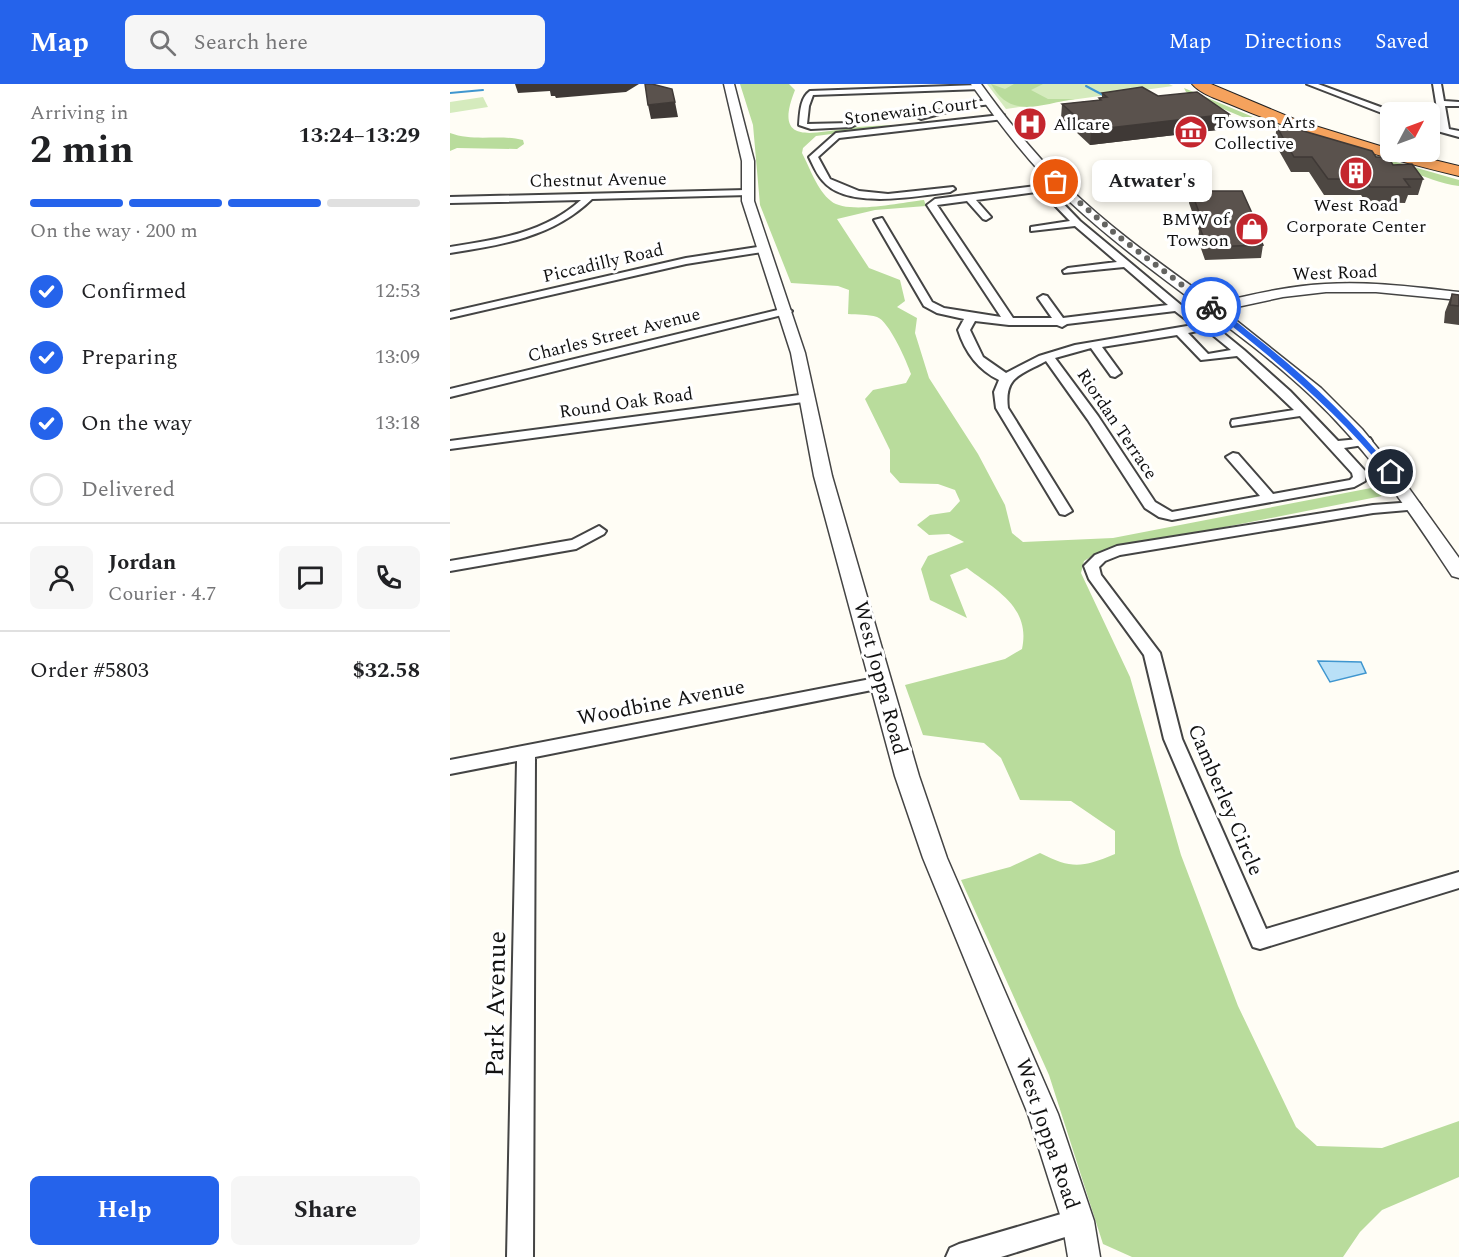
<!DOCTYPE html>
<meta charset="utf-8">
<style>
:root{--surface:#fff;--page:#f6f6f6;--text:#202124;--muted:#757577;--line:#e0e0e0;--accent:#2563eb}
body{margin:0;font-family:Spectral,serif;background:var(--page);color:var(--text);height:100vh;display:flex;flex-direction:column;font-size:22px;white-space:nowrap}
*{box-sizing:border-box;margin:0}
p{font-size:20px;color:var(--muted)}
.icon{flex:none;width:33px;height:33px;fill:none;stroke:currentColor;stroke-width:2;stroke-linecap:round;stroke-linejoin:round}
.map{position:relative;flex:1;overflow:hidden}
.sheet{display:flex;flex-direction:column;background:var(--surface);width:450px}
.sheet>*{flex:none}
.needle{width:39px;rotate:49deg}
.tools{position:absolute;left:930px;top:18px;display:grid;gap:12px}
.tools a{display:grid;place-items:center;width:60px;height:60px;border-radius:9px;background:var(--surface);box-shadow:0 3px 9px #0003;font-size:30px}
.pin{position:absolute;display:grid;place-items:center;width:51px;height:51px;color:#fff;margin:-26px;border:3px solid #fff;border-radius:50%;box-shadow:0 2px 6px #0007}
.courier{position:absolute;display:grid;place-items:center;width:60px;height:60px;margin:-30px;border:4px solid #2563eb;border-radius:50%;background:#fff;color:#222;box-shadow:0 2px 8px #0007}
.bubble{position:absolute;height:42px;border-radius:9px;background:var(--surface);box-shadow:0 3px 9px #0003;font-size:20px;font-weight:700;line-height:42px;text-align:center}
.overview em{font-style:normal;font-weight:700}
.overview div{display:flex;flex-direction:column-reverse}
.overview{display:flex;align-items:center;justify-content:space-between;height:102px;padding:0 30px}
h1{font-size:39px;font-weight:700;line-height:45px}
.bar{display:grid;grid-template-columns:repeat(4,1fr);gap:9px 6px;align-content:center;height:72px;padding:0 30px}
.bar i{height:8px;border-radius:4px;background:var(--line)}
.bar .on{background:var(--accent)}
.bar p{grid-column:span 4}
.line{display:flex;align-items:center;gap:15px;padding:0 30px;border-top:2px solid var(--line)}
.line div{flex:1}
.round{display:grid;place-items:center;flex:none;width:63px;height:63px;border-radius:9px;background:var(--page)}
ol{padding:0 30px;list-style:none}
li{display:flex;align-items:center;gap:18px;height:66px}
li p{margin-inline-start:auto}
li .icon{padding:6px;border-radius:50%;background:var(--accent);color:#fff;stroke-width:4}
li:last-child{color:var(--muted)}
li i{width:33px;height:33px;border:3px solid var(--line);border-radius:50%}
.action{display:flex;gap:12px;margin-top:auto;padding:12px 30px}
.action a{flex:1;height:69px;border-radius:9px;background:var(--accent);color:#fff;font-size:24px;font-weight:700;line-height:69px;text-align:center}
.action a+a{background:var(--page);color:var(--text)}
header{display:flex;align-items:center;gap:36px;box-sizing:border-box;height:84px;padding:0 30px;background:var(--accent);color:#fff}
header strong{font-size:28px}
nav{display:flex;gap:33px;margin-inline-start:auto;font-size:21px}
.search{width:420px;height:54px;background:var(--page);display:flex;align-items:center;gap:15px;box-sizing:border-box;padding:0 21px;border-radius:9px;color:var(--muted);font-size:22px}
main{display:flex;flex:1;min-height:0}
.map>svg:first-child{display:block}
</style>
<header>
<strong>Map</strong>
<div class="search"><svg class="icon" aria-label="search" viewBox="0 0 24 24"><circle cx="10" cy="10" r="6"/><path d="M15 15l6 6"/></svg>Search here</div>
<nav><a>Map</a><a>Directions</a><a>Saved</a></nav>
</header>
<main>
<section class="sheet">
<div class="overview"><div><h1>2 min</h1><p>Arriving in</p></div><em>13:24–13:29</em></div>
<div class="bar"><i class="on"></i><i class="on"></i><i class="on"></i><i></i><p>On the way · 200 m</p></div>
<ol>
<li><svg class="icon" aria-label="check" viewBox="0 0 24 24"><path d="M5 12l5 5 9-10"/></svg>Confirmed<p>12:53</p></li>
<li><svg class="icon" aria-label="check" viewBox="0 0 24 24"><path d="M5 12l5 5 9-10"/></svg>Preparing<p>13:09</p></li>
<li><svg class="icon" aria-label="check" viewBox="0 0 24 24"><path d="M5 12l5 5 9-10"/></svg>On the way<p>13:18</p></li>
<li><i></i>Delivered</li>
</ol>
<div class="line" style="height:108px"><a class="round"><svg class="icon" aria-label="person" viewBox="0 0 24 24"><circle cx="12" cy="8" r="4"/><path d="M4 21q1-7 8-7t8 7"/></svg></a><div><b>Jordan</b><p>Courier · 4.7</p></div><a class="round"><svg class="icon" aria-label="chat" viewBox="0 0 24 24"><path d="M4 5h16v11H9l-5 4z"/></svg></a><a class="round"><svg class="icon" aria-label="phone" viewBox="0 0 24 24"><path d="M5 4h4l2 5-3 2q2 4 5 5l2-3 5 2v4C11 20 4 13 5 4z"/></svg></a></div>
<div class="line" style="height:78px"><div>Order #5803</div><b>$32.58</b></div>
<div class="action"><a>Help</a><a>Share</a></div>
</section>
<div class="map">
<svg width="1009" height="1173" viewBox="0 0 1009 1173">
<rect width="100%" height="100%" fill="#fffdf5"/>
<path fill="#d5ebbd" d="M537 0H719L723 2 556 25Z
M33 13 38 23 0 29V18Z"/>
<path fill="#b9dc9c" d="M290 0H339L345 6C324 59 357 50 394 45 413 42 432 41 451 41L366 52 353 64 352 69C360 84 367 106 381 117 397 131 453 118 474 116L476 122 425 126 387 135 419 184 450 196 455 217 447 223 467 234 465 249 479 294 528 370 555 421 562 449 573 458 663 454 921 404 932 412 649 468 634 477 631 489 680 593 731 771 788 922 846 1043 867 1062 932 1064 1009 1037V1093L932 1126 910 1148 893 1173H682L653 1160 599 991 511 796 560 783 590 769C622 785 631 784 665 770V747L621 717 570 716 551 674 534 659 473 651 455 601 555 575 572 565C581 523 546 506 517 484L500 491 517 534 480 516 471 485 478 472 514 458 499 450 479 451 467 441 480 431 500 428 510 417 505 406 488 400 450 399 440 388V366L415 315 423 306 456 299 461 290C457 278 439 237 427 233 418 230 407 231 398 230L399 206 388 202 341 199 310 121 303 41Z
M541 0 555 5 564 0H593L581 6 598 15H625C590 20 561 36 541 0Z
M734 4 803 33 876 58 1009 96V102C990 100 976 92 957 87 881 68 807 42 736 8Z
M0 49C24 58 49 50 73 56L74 60 67 65 7 64 0 67Z"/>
<path fill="#b9e0f7" stroke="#3f96cf" stroke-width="1.5" d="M868 577 911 578 916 589 880 598Z"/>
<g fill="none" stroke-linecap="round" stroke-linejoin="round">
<path stroke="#3f96cf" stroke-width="2" d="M636 2 653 11
M0 9 33 6"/>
<g stroke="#444" stroke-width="4">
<path id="minor" d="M857 0H868L944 28 937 31Z
M983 0H991L994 17 1009 18V22H995L999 45 1009 47V53L980 45V41L990 43Z
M528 1 532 3 531 5 363 11 359 22 357 40 401 39 405 41 401 43 361 45 349 41C350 29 350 14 360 7Z
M539 16 543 18 542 20 515 23 471 35 467 33 515 19Z
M551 31H554V35L389 54 368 73 380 95 409 107 438 110 503 103 505 105 500 108C468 112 397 126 373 97 367 91 363 81 359 73L386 49Z
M586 102 599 105 630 137 731 221 755 240 767 244 794 266 840 307 888 357 920 354 922 357 920 360 894 364 916 388 915 397 904 403 722 436 709 433 695 424 638 336 596 277C571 291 554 292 558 324L622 427 615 431 610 430 546 324 544 308 549 296C528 286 515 268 508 246L514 235 487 229 474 222 424 136 432 134 482 218 494 224 551 233 477 121 485 115ZM586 108 593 109 620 137 581 143V147L625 142 667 178 618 184 613 187 614 189 674 183 718 221 613 234 597 212 593 211 588 214 602 234H563L487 121 517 117 533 135 536 136 541 133 526 116ZM725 227 743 241 625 261 589 272 556 289 533 273 520 246 525 237 559 241H607L612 243 617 240ZM752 246 759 248 781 266 758 270 738 249ZM727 251 751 276 787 272 844 326 782 336 781 339 782 342 850 332 902 389 903 393 900 396 823 410 788 370 783 369 776 373 810 412 722 428 705 418 648 332 605 274 641 264 661 292 665 293 671 289 652 263Z
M296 106 299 107V111L142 115C103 153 52 161 0 169V163C46 156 95 149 131 116L0 119V113Z
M314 162 319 165 318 167 236 180 0 234V228L236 174Z
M336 224 342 227 340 229 0 313V305Z
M357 310 363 314 361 317 0 365V357Z
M964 418 969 419 971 422 969 425 923 429 670 471 655 477 649 483 651 491 710 569 732 655 816 845 1009 788V804L810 865 803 863 800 856 714 655 694 571 639 495 634 482 645 471 667 462 923 421Z
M149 442 156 447 154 450 126 465 0 487V477L122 456Z
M431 593 437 595 439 599 437 603 85 673 83 1173H57L67 677 0 690V676Z
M628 1125 637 1128 640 1137 637 1146 628 1149 551 1173H496L500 1164 509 1160Z"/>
</g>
<g stroke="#444" stroke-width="3">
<path id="tertiary" d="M274 0H284L304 77V117L355 269 382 392 469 692 497 774 608 1030 644 1137 650 1173H618L612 1137 578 1030 473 774 445 692 364 392 341 269 292 117V77Z
M521 0H531C557 36 585 71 617 102 662 146 714 182 765 219 801 211 837 202 875 200 919 197 964 203 1009 208V216L926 208H876L833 213 773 226 871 304 912 345 948 389 1009 474V494L1002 492C960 428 917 364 860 311 785 241 695 188 620 118 582 83 551 42 521 0Z"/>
</g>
<g stroke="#222" stroke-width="2">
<path id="motorway" d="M742 0H761L849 37 940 65V68H951L1009 82V92C932 73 855 52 782 21 770 16 750 10 742 0Z"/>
</g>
<use href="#minor" fill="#fff" fill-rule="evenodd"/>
<use href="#tertiary" fill="#fff" fill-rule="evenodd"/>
<use href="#motorway" fill="#f5a25d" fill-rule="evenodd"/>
</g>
<path fill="#4d4742" d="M652 9 708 12 779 30 776 45 640 61 611 34 612 20 649 16V14H652Z
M827 43 926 73 943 81 973 95 968 111H958L955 119 916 118 911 111H874L859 88H841L824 58Z
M650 83 698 91 697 103 663 107 649 95Z
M741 107 806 138 805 143 813 161 811 174 755 176 748 156 749 147 739 119Z
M1002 210 1009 211V241L994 239 995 228Z"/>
<path fill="#3f3936" d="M65 0H189L176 8 106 14 105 12H101L100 7 68 9Z
M225 18 228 33 201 35 198 21Z
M779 30 776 45 640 61 641 46Z
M698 91 697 103 663 107 664 96Z"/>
<path fill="#5a524d" stroke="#3f3936" stroke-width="1.5" d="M195 0H202L222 5 225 18 198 21Z
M692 3 708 12 747 8 779 30 641 46 612 20 651 16 649 14 657 13 652 9Z
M827 43H840L922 67 926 73H938L943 81 962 80 973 95H954L960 103H920L916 95H878L862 73H844Z
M684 79 698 91 664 96 650 83Z
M741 107H792L806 138H803L813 161 757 163 750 144H753L754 141Z
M1002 210 1009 211V222L1000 221Z"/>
<path fill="#2563eb" d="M761 221C776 228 790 241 803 251 855 291 902 336 943 387V390H938C886 326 824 275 759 224Z"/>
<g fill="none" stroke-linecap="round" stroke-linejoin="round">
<path stroke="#646461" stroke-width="6" stroke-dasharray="0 10.8" d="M606 98 668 152 761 223"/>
</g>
<defs>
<g id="hospital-disc" transform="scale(1.725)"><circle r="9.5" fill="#c4262e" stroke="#fff"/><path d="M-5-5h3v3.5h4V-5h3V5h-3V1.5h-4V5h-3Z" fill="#fff"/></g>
<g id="museum-disc" transform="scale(1.725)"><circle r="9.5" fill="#c4262e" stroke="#fff"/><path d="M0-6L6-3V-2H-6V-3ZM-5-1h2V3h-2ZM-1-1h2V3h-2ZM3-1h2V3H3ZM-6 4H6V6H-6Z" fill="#fff"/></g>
<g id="building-disc" transform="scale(1.725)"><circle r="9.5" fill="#c4262e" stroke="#fff"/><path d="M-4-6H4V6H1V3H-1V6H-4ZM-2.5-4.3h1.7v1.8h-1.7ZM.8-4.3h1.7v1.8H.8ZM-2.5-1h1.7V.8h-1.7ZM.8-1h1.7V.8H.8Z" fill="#fff"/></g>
<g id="shop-disc" transform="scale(1.725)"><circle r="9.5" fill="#c4262e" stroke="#fff"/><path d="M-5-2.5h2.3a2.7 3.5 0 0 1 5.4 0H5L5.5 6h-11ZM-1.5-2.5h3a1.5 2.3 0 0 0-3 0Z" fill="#fff"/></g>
</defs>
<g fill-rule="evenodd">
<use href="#hospital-disc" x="580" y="40"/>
<use href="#museum-disc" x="741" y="48"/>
<use href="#building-disc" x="906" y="89"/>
<use href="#shop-disc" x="802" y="145"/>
</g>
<g text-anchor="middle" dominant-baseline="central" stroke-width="6" stroke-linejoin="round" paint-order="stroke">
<g font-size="18" fill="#111" stroke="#fff">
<text transform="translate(461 27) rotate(-7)">Stonewain Court</text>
<text transform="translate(148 96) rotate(-1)">Chestnut Avenue</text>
<text transform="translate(153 179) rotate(-13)">Piccadilly Road</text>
<text transform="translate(885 189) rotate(-2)">West Road</text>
<text transform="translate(164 251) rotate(-14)">Charles Street Avenue</text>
<text transform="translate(176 319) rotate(-8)">Round Oak Road</text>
<text transform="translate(667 340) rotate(56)">Riordan Terrace</text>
</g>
<g font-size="18" fill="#111" stroke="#fff" text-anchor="start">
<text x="764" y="38">Towson Arts<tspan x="764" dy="21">Collective</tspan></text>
<text x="603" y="40">Allcare</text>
<text x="906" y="121" text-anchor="middle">West Road<tspan x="906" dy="21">Corporate Center</tspan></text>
<text x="779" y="135" text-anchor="end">BMW of<tspan x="779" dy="21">Towson</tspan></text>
</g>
<g font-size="21" fill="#111" stroke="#fff">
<text transform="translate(430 594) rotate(75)">West Joppa Road</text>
<text transform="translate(211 619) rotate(-11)">Woodbine Avenue</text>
<text transform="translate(775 716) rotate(67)">Camberley Circle</text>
<text transform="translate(597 1050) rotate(71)">West Joppa Road</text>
</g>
<g font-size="26" fill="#111" stroke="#fff">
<text transform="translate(46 920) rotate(-89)">Park Avenue</text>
</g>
</g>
</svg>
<div class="tools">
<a><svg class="needle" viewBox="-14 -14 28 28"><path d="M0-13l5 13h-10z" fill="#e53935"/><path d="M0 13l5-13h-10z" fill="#757577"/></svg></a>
</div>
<div class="pin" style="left:606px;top:98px;background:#ea580c"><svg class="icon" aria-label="bag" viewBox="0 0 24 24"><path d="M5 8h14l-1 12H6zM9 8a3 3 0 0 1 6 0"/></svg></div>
<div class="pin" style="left:941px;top:388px;background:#1f2937"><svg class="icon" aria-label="home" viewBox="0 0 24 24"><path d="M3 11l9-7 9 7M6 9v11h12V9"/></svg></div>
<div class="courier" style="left:761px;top:223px"><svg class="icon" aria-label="bike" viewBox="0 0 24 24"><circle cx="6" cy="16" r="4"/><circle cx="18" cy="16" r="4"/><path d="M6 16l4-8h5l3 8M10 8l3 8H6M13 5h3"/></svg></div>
<div class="bubble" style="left:642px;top:76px;width:120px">Atwater's</div>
</div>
</main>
